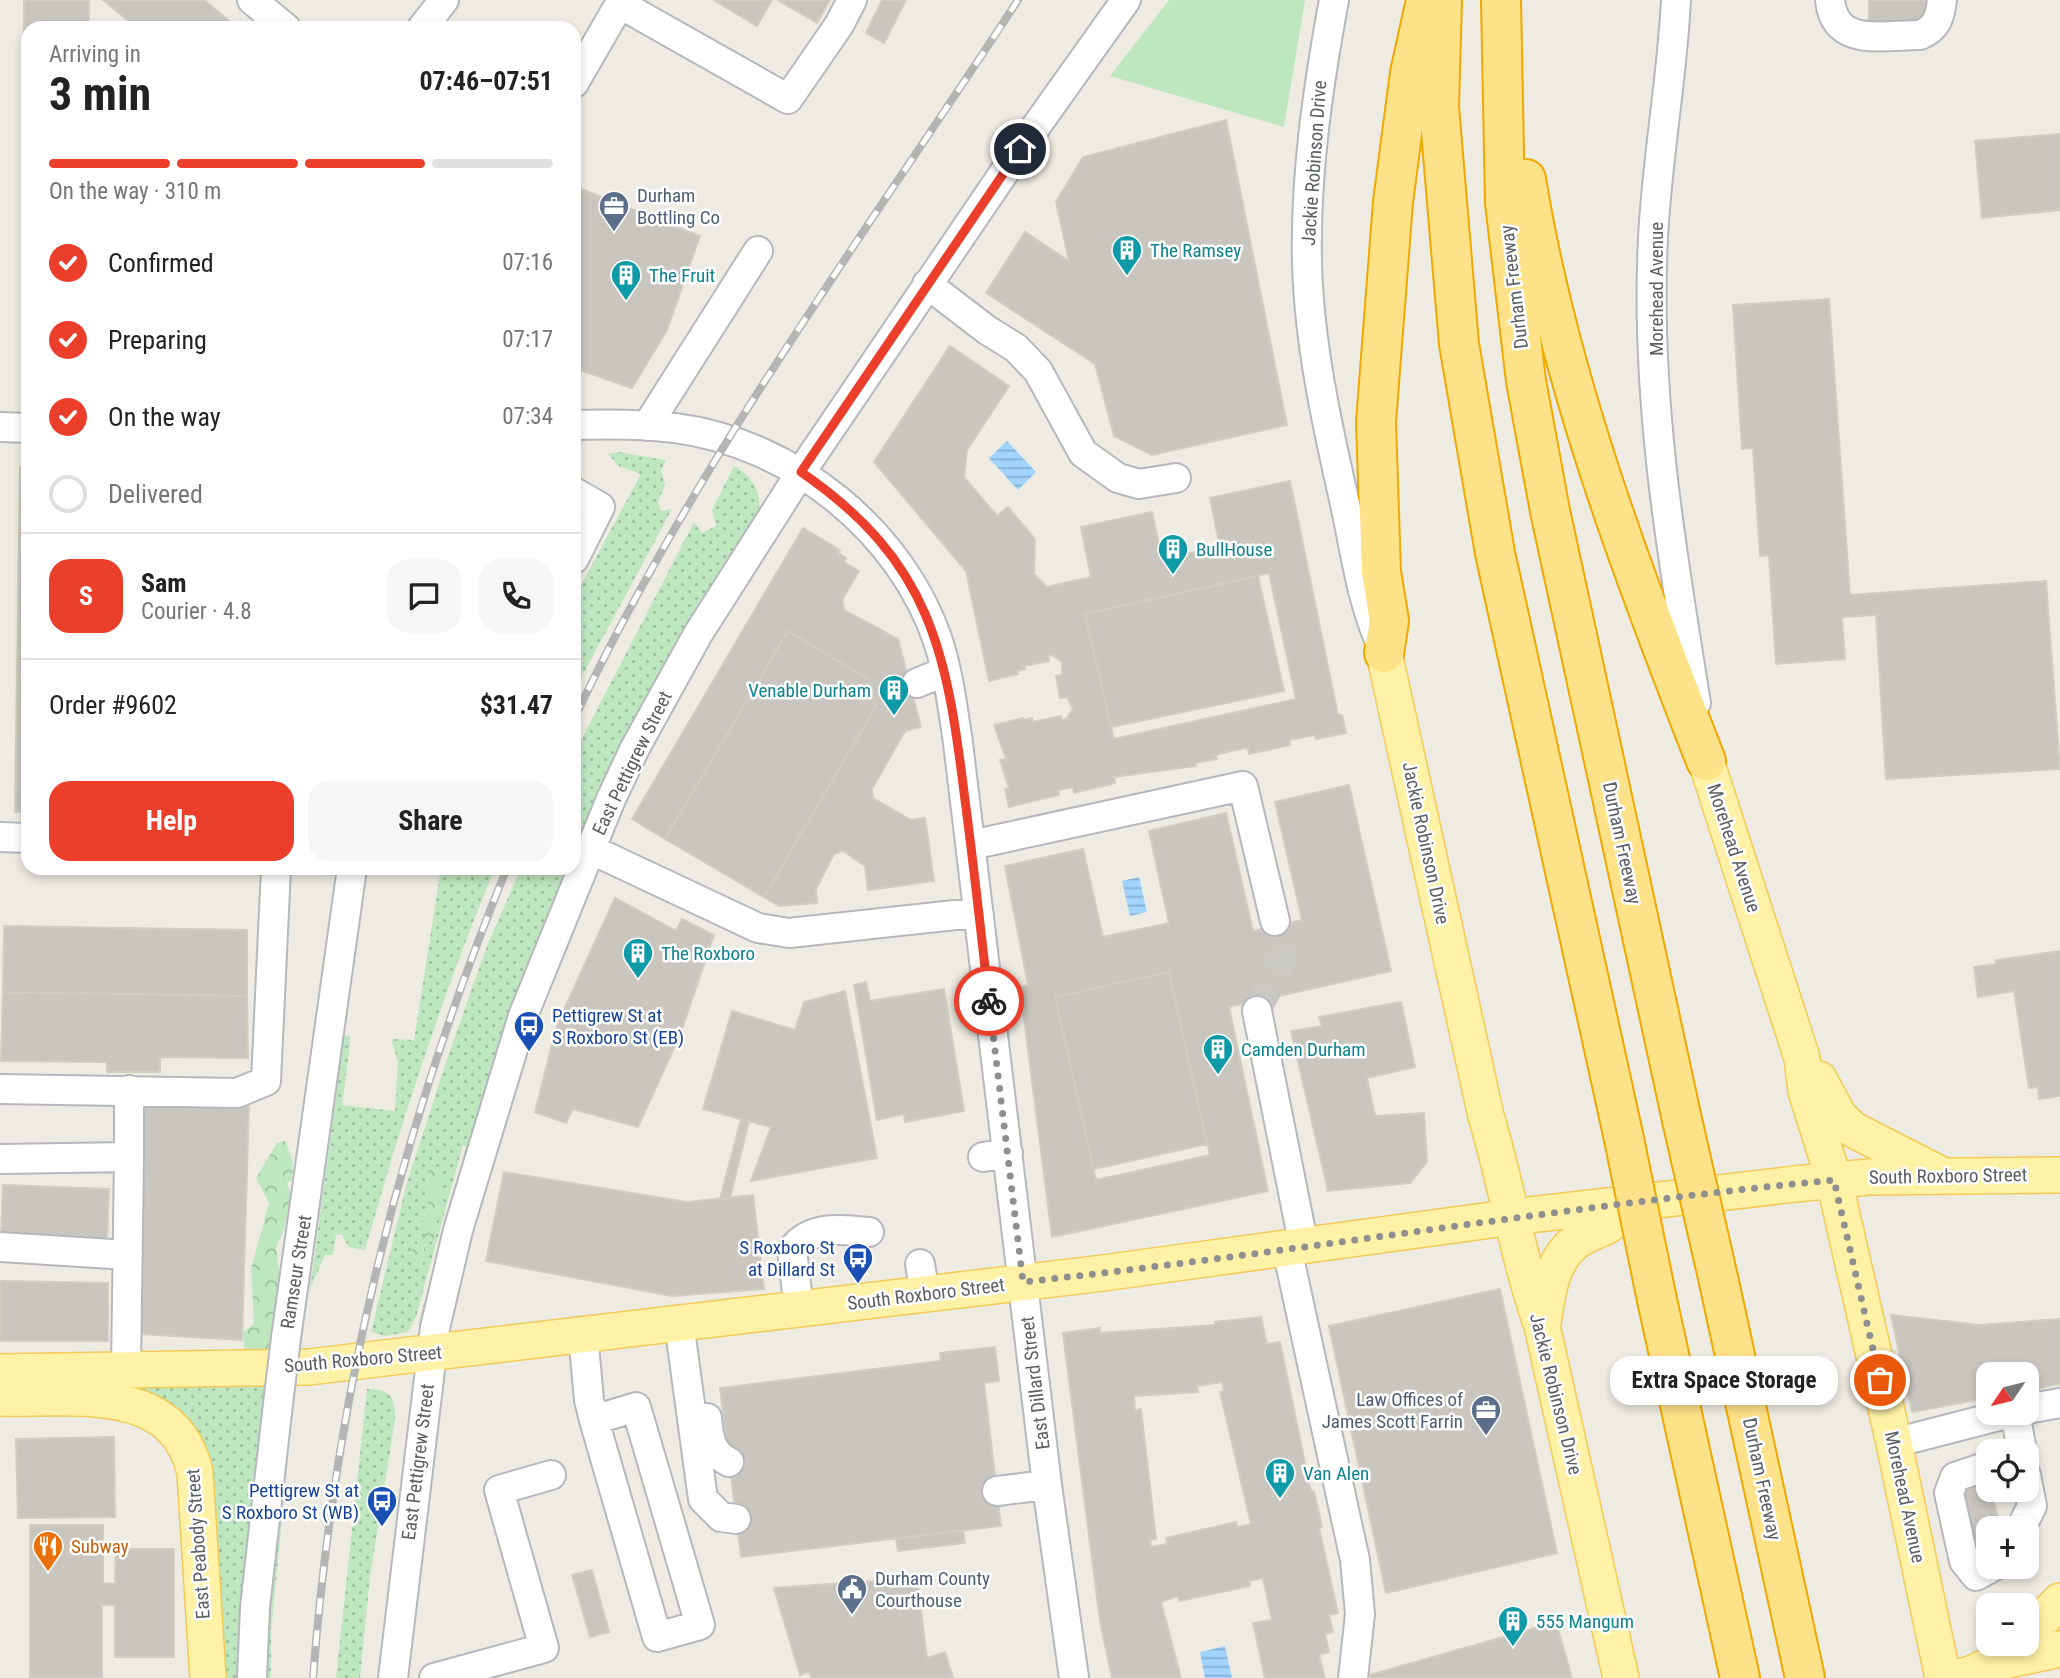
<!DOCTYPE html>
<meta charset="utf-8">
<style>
:root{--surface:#fff;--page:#f6f6f6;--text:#222;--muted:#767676;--line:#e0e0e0;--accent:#eb3e2b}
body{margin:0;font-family:"Roboto Condensed",sans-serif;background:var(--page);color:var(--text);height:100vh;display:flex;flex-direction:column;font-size:26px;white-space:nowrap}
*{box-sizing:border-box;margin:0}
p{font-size:23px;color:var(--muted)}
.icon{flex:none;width:38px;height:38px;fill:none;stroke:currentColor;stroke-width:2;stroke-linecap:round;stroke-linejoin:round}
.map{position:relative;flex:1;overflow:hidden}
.details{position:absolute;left:21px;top:21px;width:560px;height:854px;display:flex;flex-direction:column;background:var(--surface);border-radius:21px;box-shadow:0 4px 10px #0003}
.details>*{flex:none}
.needle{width:46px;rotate:235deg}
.controls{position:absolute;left:1976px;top:1362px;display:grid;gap:14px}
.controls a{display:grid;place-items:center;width:63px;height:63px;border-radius:14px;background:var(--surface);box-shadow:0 4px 10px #0003;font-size:35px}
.pin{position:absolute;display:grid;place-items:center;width:60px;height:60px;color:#fff;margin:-30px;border:4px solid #fff;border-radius:50%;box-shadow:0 2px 7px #0007}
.courier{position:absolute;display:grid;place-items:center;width:70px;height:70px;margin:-35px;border:5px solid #eb3e2b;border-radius:50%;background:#fff;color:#222;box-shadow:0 2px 9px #0007}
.bubble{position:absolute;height:49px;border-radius:21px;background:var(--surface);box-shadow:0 4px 10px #0003;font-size:23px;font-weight:700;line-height:49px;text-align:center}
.overview em{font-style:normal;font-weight:700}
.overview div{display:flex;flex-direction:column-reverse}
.overview{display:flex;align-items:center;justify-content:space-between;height:119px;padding:0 28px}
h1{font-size:46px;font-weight:700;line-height:52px}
.bar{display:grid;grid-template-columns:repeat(4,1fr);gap:10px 7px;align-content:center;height:84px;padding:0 28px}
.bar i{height:9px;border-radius:5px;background:var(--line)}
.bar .selected{background:var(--accent)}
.bar p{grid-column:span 4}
.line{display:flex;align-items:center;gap:18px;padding:0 28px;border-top:2px solid var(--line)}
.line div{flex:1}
.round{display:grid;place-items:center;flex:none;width:74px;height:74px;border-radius:21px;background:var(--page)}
ol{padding:0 28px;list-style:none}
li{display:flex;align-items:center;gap:21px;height:77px}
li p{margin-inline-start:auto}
li .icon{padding:7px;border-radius:50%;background:var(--accent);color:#fff;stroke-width:4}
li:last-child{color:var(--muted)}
li i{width:38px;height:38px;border:4px solid var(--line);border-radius:50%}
.button{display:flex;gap:14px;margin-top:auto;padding:14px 28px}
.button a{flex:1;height:80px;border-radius:21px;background:var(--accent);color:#fff;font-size:28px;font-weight:700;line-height:80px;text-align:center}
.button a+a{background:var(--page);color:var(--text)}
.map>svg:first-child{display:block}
</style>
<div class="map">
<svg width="2060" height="1678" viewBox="0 0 2060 1678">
<defs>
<pattern id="grass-dots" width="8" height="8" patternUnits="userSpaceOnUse" patternTransform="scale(1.75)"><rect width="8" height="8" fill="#bee6bf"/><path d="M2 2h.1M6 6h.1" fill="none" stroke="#9dbe9f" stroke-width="1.8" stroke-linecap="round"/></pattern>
<pattern id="forest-crowns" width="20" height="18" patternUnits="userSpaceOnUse" patternTransform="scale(1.75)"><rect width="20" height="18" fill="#bee6bf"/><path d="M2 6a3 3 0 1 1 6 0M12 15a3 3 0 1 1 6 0" fill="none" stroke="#9dbe9f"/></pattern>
<pattern id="water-rules" width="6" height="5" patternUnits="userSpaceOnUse" patternTransform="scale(1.75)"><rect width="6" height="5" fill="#a1d4ff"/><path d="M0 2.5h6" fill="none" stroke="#86afd2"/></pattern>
</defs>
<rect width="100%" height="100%" fill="#eeebe2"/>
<path fill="url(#grass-dots)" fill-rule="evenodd" d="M619 452 666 460 661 470 665 485 658 502 661 511 672 509 574 691V598L641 474 619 466 608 454Z
M734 466C751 475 764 494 758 514 748 543 716 575 700 603 655 686 615 770 574 855V754L694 522 702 533 716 526 712 510Z
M441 868H495C443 993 402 1120 365 1250L348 1247 342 1234 336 1235 333 1255H325L310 1289 344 1036H350V1045L342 1105 395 1111 398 1062 391 1039 414 1040Z
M521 868H568C502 1015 463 1172 420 1326L418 1325 466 1147 463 1145 416 1317 408 1332 385 1336 371 1332 406 1186 445 1065 487 946ZM440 1168V1203L434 1239 424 1246V1251L413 1249H418L417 1235 423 1238 427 1232 422 1225 430 1195 427 1172Z
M13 1383 267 1386 239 1678H221L198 1439Z
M367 1389C390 1389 396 1397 395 1420L370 1577 360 1678H336Z
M293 1403 271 1633V1678H265L268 1601Z"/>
<path fill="url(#forest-crowns)" d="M285 1141 293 1162 292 1180 287 1183 291 1195 284 1230 276 1248 280 1277 271 1354H245L243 1332 254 1324 251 1269 269 1203 256 1178 277 1143Z
M433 1166 440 1167V1203L434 1239 424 1246 423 1265 415 1264 412 1249H418L417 1235 423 1238 426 1232 422 1225 430 1195 427 1172Z"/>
<path fill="#bee6bf" d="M1169 0H1305L1284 127 1110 76Z"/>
<path fill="url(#water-rules)" d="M1007 441 1036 472 1018 490 989 458Z
M1139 877 1147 912 1130 916 1122 881Z
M1225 1646 1232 1678H1205L1200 1652Z"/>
<path fill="#c8c6bf" stroke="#d2cdc1" stroke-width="2" fill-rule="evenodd" d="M24 0H89V28H28V390H23Z
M103 0H204L238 28H137Z
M714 0H772L757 26Z
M778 0H830L817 23Z
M882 0H906L884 43 866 33Z
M1869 0H1934L1935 21 1869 23Z
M1226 120 1287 425 1152 455 1114 436 1095 364 986 293 1025 232 1069 261 1056 202 1083 157Z
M2060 134V210L1982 218 1975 141Z
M574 186 700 236 667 330 632 388 574 368Z
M1829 299 1850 595 2046 581 2060 769 1886 779 1876 615 1842 617 1845 659 1776 664 1769 555 1760 556 1753 448 1742 449 1733 305Z
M950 346 1009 386 967 450 964 477 997 516 1008 507 1035 539 1034 574 1047 587 1091 577 1081 527 1152 512 1162 559 1220 547 1210 498 1290 481 1338 715H1342L1346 733 1316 739 1315 735 1289 740 1290 745 1249 754 1248 748 1235 750 1216 755 1217 759 1195 763 1196 766 1114 777 1115 783 1074 793 1073 787 1058 790 1059 795 1009 807 1005 789 1009 788 1000 760 1006 759 994 725 1023 718V720L1032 718 1033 722 1061 716V720L1066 719 1073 709 1067 697 1060 698 1056 676 1062 675V662L1052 655 1048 656 1049 661 1024 666 1025 669 1017 671 1018 674 989 681 966 571 874 462ZM1269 573 1296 699 1114 739 1085 614Z
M20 467H28V812H15Z
M803 528 840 550 838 553 846 558 844 562 859 571 842 600 844 610 898 639 921 727 905 731 872 789 873 798 911 820 925 818 934 881 868 890 865 866 843 851 834 854 816 889 817 903 779 906 764 897 876 706 868 679 788 631 665 839 632 819Z
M1258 576 1284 691 1111 727 1085 614Z
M788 631 868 679 876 706 764 897 665 839Z
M1349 785 1391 971 1229 1007 1268 1191 1052 1237 1020 987 1028 985 1005 866 1083 849 1103 937 1169 923 1149 831 1226 813 1253 931 1302 920 1275 802ZM1169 972 1210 1155 1096 1180 1055 997Z
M615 898 676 931 682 919 714 935 680 1035 638 1127 573 1109 566 1123 535 1112 557 1025Z
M4 926 247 930V996L3 992Z
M2060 951V1096L2039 1099 2038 1087 2029 1088 2014 991 1978 997 1974 967 1996 964V960Z
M1169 972 1207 1144 1094 1169 1055 997Z
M866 982 870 1001 944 989 964 1111 905 1122 904 1114 877 1120 854 985Z
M845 991 877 1158 751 1181 771 1127 703 1109 732 1011 795 1030 804 1002Z
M3 992 247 996 248 1058 160 1057V1072H107V1062L1 1061Z
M1401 1002 1415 1067 1367 1078 1375 1116 1424 1113 1427 1162 1410 1183 1328 1191 1291 1031 1322 1026 1319 1017Z
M138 1099 249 1101 242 1340 141 1334Z
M741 1119 749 1121 730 1198 720 1199Z
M504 1172 687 1202 753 1195 764 1289 672 1296 486 1261Z
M3 1185 109 1189 107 1241 1 1238Z
M0 1281 108 1283V1341H0Z
M1500 1289 1557 1553 1386 1593 1329 1326Z
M1891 1315 1980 1325 2060 1319V1384L2026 1391V1374H1988V1398L1912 1412Z
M1261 1317 1267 1344 1280 1342 1311 1492 1314 1491 1322 1527 1319 1528 1338 1613 1329 1615 1333 1632 1325 1634 1329 1652 1319 1655 1325 1678H1265L1253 1623 1272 1620 1263 1578 1249 1581 1250 1586 1179 1601 1178 1596 1161 1602 1181 1678H1112L1100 1621 1063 1333 1100 1328V1333L1215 1325V1322ZM1222 1382 1224 1391 1220 1392 1251 1524 1238 1527 1236 1522 1166 1538 1167 1544 1151 1547 1150 1540 1156 1539 1141 1409 1135 1411 1134 1396 1198 1392 1197 1386Z
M995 1347 999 1381 984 1383 1001 1526 741 1557 720 1388 941 1361 940 1353Z
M114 1437 115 1517 18 1518 16 1439Z
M1988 1481 2001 1528H1988V1540L1968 1544 1956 1488Z
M30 1525H103V1583L115 1584 116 1549H174V1657H115V1605H102V1678H30Z
M963 1530 965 1543 898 1551 896 1539Z
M592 1570 609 1632 590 1637 572 1575Z
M917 1578 927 1658 945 1652 953 1678H811L809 1671 800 1675 774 1588Z
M1556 1622 1572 1678H1371L1370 1675Z"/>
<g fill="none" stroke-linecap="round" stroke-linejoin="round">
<path stroke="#c9c8c2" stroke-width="28" stroke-dasharray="28 14" stroke-linecap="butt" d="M1257 1011 1281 963 1275 921"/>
<g stroke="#b5b8bd" stroke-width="32">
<path id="minor" d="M252 0 286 28
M1334 0C1318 87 1305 174 1307 263 1309 343 1327 425 1345 504 1355 550 1361 598 1380 642
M1676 0C1672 80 1657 158 1653 238 1645 394 1671 550 1696 703
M1830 0C1835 48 1883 35 1920 35 1937 28 1940 17 1942 0
M620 4 788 99 839 25 852 0
M422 28 444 0
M574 83 622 0
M927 284 987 330 1016 348 1038 371 1083 453 1118 478 1139 484 1176 478
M574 425C608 424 642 424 675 428 792 443 902 531 939 644 949 676 953 710 958 743L1047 1485 1074 1678
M647 426 758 251
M0 427 28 428
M574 492 600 507 574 559
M917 683 946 671
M0 837 28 838
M971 845 1243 786 1275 921
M590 849 758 928 789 933 955 915H979
M1257 1011 1304 1247
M0 1089 237 1093 266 1081 276 868
M129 1090V1157
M983 1157 1008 1153
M0 1159 129 1157 126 1368
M0 1247 128 1255
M1287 1249 1355 1560 1360 1614 1353 1678
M920 1264 925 1294
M799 1309 792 1250C810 1225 842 1229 869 1232
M679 1323 703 1499 721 1517 736 1519
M583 1334 589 1400 594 1420 657 1637 700 1625 636 1407 594 1420
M286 1338 352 868
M2026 1409 2060 1403
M2015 1412 2022 1451
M707 1418C709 1437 710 1453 729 1462
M1894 1443 2014 1412
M1988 1466 1955 1477 1949 1493 1964 1561 1976 1576 1994 1566
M997 1491 1047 1485
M2021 1528 2032 1506 2026 1475
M252 1678 255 1607 278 1404
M393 1678 435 1328 458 1230 523 1016 611 799 635 748 698 634 801 472 1020 149 1126 0
M434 1678 544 1648 499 1490 551 1475"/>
</g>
<g stroke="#f3ca56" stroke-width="38">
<path id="major" d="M1384 653 1486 1116C1507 1186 1518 1258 1542 1326L1621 1678
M1706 761 1802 1058 1806 1091 1834 1180 1894 1443 1943 1678
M1819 1079 1839 1116 1852 1129 1938 1173
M1543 1323C1547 1295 1551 1262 1574 1243 1597 1225 1609 1235 1625 1205
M0 1372 309 1367 1103 1273 1513 1217 1795 1184 1869 1177 2060 1175
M0 1398C71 1400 175 1381 195 1473L208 1678
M2026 1636 2060 1601
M1950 1678 1968 1675 1995 1663 2060 1649"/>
</g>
<g stroke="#f0a900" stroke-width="42">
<path id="highway" d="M1442 0 1439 107 1459 344 1495 553 1624 1139
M1501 0 1505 203 1526 381 1550 511 1682 1120
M1526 179C1558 377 1633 575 1706 761
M1384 653 1389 621 1381 572 1376 422 1393 202 1410 73 1425 5
M1719 1282 1805 1678
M1657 1300 1740 1678"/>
</g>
<use href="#minor" stroke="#fff" stroke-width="28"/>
<use href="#major" stroke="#fff2a6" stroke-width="35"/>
<use href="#highway" stroke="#fee289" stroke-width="38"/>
<g stroke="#b3b4b4" stroke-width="8">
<path id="rail" d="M574 719C696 461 863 238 1018 0
M313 1678C335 1393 399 1132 507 868"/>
</g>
<use href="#rail" stroke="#fff" stroke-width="5" stroke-dasharray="16" stroke-linecap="butt"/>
<g stroke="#b5b8bd" stroke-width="32" stroke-linecap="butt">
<path id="minor-bridge" d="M278 1404 286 1338"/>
</g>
<g stroke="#f0a900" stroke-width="42" stroke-linecap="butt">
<path id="highway-bridge" d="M1682 1120 1719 1282
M1624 1139 1657 1300"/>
</g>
<use href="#minor-bridge" stroke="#fff" stroke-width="28"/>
<use href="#highway-bridge" stroke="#fee289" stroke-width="38"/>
</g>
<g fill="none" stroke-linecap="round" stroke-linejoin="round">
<path stroke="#8e8f8f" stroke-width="7" stroke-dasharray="0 12.6" d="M989 1001 1023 1282C1294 1253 1563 1206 1834 1180L1880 1380"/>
<path stroke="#eb3e2b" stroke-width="9" d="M989 1001C981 934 974 867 965 800 947 653 932 562 801 472L1020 149"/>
</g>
<defs>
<g id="office-pin" transform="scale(1.575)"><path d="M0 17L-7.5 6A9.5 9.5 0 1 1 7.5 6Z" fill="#5c6f8a" stroke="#fff"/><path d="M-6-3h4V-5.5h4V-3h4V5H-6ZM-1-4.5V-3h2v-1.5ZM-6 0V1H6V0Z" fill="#fff"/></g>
<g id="building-pin" transform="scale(1.575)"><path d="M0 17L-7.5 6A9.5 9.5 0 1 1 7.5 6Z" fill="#0f9aa8" stroke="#fff"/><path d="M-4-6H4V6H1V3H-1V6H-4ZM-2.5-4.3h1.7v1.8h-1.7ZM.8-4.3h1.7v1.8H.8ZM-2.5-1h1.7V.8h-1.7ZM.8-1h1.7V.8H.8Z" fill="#fff"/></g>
<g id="bus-pin" transform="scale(1.575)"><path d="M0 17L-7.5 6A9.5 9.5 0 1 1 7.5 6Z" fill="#1a4fb4" stroke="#fff"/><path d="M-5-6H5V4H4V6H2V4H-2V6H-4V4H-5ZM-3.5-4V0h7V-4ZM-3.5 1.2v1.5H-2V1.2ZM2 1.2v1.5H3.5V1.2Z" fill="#fff"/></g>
<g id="restaurant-pin" transform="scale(1.575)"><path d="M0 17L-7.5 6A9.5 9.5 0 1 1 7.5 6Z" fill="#e8710a" stroke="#fff"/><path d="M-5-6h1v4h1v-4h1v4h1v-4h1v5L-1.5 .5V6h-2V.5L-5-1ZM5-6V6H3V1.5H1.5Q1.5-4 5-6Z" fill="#fff"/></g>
<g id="civic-pin" transform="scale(1.575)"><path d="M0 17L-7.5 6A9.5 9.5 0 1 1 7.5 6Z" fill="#5c6f8a" stroke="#fff"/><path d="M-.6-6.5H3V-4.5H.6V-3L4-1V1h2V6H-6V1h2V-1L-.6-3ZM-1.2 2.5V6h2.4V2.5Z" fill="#fff"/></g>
</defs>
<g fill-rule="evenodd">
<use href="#office-pin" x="614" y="206"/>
<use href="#building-pin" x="1127" y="250"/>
<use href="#building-pin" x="626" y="275"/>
<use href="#building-pin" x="1173" y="549"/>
<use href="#building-pin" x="894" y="690"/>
<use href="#building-pin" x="638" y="953"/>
<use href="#bus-pin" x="529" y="1026"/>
<use href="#building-pin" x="1218" y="1049"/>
<use href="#bus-pin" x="858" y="1258"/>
<use href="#office-pin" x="1486" y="1410"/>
<use href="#building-pin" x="1280" y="1473"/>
<use href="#bus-pin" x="382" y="1501"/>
<use href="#restaurant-pin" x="48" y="1546"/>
<use href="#civic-pin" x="852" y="1589"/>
<use href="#building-pin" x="1513" y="1621"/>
</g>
<g text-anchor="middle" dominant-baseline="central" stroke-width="5" stroke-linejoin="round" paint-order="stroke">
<g font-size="19" fill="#5b5e63" stroke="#fff">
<text transform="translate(1314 163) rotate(-86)">Jackie Robinson Drive</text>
<text transform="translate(1514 287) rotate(-97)">Durham Freeway</text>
<text transform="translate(1656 289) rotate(-90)">Morehead Avenue</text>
<text transform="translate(632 763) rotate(-64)">East Pettigrew Street</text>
<text transform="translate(1426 843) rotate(78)">Jackie Robinson Drive</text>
<text transform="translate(1622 843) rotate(78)">Durham Freeway</text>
<text transform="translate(1734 848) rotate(72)">Morehead Avenue</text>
<text transform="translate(1948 1176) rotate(-1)">South Roxboro Street</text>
<text transform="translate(296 1272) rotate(-81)">Ramseur Street</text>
<text transform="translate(926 1294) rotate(-7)">South Roxboro Street</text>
<text transform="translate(363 1359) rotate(-5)">South Roxboro Street</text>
<text transform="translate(1035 1383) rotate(-97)">East Dillard Street</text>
<text transform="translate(1556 1394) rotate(76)">Jackie Robinson Drive</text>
<text transform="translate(418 1462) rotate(-83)">East Pettigrew Street</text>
<text transform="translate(1762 1479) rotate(78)">Durham Freeway</text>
<text transform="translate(1905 1497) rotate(78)">Morehead Avenue</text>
<text transform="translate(198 1544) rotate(-94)">East Peabody Street</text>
</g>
<g font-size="19" fill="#4e5e75" stroke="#fff" text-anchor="start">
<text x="637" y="195">Durham<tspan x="637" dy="22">Bottling Co</tspan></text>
<text x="1463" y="1399" text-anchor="end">Law Offices of<tspan x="1463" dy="22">James Scott Farrin</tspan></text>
<text x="875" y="1578">Durham County<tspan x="875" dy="22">Courthouse</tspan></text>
</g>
<g font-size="19" fill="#0d838f" stroke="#fff" text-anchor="start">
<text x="1150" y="250">The Ramsey</text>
<text x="649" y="275">The Fruit</text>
<text x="1196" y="549">BullHouse</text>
<text x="871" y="690" text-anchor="end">Venable Durham</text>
<text x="661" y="953">The Roxboro</text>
<text x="1241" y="1049">Camden Durham</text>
<text x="1303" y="1473">Van Alen</text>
<text x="1536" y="1621">555 Mangum</text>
</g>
<g font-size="19" fill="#164399" stroke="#fff" text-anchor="end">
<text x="552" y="1015" text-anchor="start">Pettigrew St at<tspan x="552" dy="22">S Roxboro St (EB)</tspan></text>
<text x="835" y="1247">S Roxboro St<tspan x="835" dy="22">at Dillard St</tspan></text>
<text x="359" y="1490">Pettigrew St at<tspan x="359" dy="22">S Roxboro St (WB)</tspan></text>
</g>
<g font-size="19" fill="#c56008" stroke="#fff" text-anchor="start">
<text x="71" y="1546">Subway</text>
</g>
</g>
</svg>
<div class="controls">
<a><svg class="needle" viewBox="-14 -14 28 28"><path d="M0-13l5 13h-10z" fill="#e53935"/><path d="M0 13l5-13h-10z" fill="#767676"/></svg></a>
<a><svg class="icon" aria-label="locate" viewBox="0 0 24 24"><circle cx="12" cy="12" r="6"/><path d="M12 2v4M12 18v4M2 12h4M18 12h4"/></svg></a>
<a>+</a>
<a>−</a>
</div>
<div class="pin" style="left:1880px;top:1380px;background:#ea580c"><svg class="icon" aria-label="bag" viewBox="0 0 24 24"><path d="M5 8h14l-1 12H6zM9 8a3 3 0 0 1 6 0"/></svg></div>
<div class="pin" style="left:1020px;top:149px;background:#1f2937"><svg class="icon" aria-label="home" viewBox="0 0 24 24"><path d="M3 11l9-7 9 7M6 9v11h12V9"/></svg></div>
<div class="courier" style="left:989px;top:1001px"><svg class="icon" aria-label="bike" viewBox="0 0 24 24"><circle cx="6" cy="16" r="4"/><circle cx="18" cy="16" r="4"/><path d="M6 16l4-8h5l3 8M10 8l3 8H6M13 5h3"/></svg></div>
<div class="bubble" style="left:1610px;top:1356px;width:228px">Extra Space Storage</div>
<section class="details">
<div class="overview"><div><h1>3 min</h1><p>Arriving in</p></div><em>07:46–07:51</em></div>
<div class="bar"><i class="selected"></i><i class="selected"></i><i class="selected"></i><i></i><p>On the way · 310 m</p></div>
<ol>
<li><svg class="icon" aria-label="check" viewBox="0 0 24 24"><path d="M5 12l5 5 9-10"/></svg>Confirmed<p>07:16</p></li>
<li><svg class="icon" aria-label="check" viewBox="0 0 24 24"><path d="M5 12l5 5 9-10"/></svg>Preparing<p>07:17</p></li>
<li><svg class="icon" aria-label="check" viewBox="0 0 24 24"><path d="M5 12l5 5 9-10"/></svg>On the way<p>07:34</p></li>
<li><i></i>Delivered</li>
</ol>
<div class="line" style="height:126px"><b class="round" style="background:var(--accent);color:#fff">S</b><div><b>Sam</b><p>Courier · 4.8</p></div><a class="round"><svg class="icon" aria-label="chat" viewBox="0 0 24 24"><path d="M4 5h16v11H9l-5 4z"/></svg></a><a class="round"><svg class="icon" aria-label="phone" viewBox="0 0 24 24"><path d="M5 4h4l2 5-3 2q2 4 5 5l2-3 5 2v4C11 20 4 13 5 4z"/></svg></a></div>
<div class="line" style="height:91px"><div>Order #9602</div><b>$31.47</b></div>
<div class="button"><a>Help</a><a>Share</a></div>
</section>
</div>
